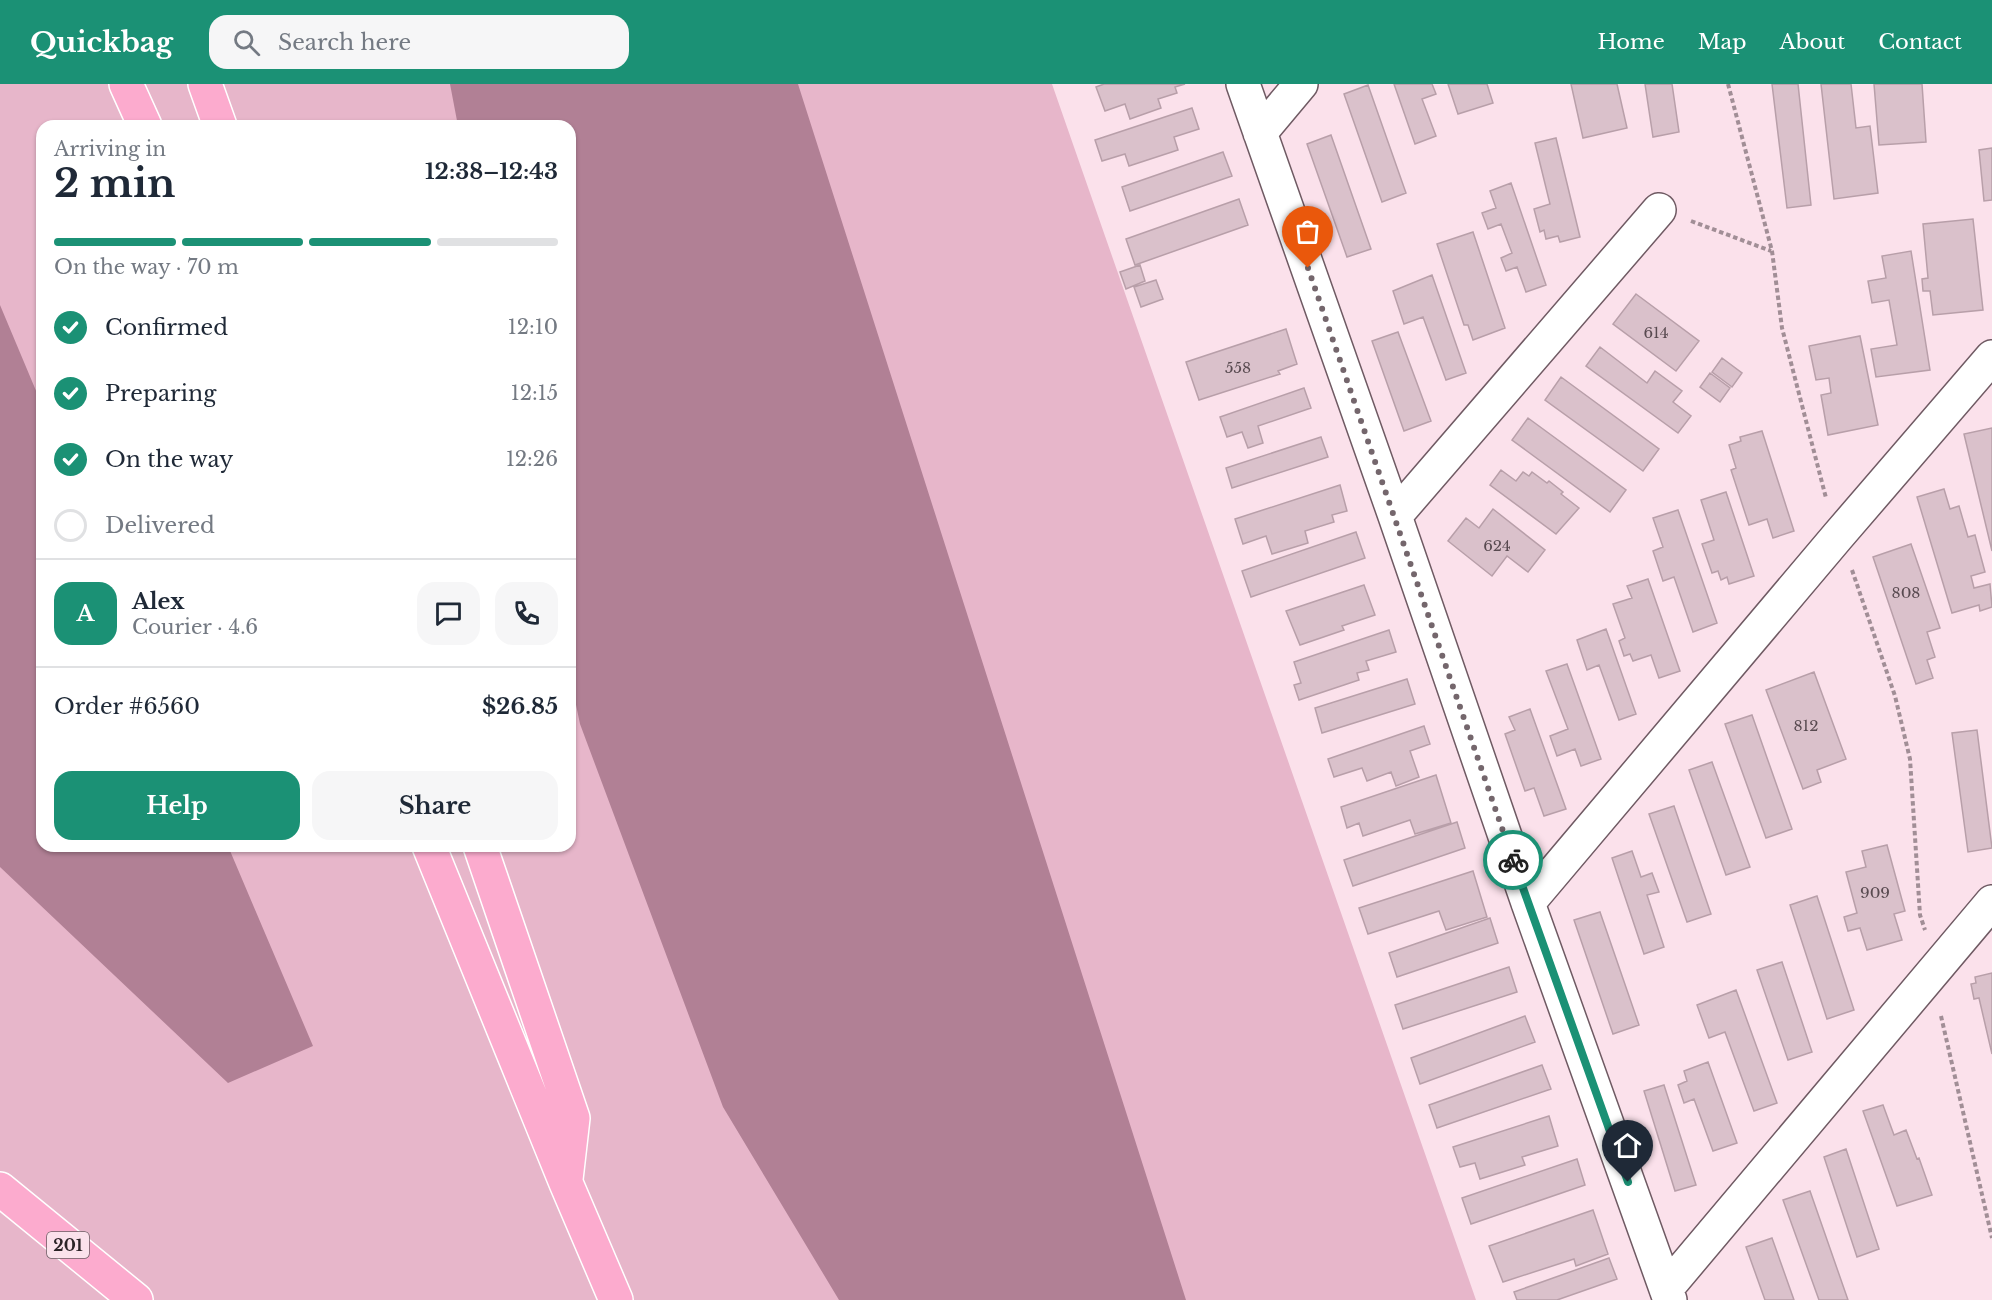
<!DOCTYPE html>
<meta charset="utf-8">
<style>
:root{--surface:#fff;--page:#f6f6f7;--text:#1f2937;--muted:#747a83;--line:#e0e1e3;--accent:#1b9175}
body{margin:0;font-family:"Libre Baskerville",serif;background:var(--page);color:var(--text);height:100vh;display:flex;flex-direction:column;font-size:22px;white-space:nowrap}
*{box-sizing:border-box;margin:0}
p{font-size:20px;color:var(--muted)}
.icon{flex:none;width:33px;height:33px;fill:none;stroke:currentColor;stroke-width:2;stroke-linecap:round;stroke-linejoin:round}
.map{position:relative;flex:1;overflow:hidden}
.side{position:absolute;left:36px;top:36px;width:540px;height:732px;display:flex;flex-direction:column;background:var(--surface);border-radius:18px;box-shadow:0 2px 4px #0004}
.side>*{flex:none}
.pin{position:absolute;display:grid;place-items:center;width:51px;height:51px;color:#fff;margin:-62px -26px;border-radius:50% 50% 50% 0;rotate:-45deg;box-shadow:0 0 6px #0007}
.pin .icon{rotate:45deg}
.courier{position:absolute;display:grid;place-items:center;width:60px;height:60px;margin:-30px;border:4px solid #1b9175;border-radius:50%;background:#fff;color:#222;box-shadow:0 2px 8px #0007}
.head em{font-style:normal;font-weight:800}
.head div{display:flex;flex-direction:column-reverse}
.head{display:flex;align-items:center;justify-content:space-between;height:102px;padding:0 18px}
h1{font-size:39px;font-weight:800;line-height:45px}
.bar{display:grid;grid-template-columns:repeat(4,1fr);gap:9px 6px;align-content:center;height:72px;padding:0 18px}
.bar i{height:8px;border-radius:4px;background:var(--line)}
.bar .on{background:var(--accent)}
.bar p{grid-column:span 4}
.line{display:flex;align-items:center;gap:15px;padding:0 18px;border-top:2px solid var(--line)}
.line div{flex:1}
.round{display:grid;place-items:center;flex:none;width:63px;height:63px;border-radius:18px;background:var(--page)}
ol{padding:0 18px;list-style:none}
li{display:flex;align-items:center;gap:18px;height:66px}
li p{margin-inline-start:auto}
li .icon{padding:6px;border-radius:50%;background:var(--accent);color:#fff;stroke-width:4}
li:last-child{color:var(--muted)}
li i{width:33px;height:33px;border:3px solid var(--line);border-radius:50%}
.button{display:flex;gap:12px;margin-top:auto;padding:12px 18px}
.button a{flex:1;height:69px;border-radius:18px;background:var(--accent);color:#fff;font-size:24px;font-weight:800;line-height:69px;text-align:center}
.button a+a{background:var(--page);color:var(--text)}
header{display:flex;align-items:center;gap:36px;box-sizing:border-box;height:84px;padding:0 30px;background:var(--accent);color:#fff}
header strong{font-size:28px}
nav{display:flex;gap:33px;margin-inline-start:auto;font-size:21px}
.search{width:420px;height:54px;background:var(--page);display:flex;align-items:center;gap:15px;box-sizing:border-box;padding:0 21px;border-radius:18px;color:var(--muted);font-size:22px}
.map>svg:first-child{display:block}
</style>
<header>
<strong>Quickbag</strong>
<div class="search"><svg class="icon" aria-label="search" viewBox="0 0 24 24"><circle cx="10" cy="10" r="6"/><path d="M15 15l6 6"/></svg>Search here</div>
<nav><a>Home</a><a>Map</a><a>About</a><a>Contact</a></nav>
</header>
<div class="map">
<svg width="1992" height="1216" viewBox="0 0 1992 1216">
<rect width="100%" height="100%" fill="#fbe1eb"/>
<path fill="#e7b6ca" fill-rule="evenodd" d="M0 0H1052L1476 1216H0ZM42 42H570V762H42Z"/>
<path fill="#b18095" d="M450 0H798L1186 1216H839L723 1023 580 640 570 592V42H458Z
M0 221 42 321V762H228L313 962 228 999 0 783Z"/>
<path fill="#dac1cb" stroke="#b89fa9" stroke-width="1.5" d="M1104 0H1185L1175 3 1177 9 1158 15 1161 24 1130 35 1125 20 1105 27 1096 3Z
M1394 0H1432L1436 10 1422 15 1436 52 1415 60Z
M1448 0H1487L1493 19 1458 30Z
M1571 0H1617L1627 44 1583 54Z
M1645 0H1672L1679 48 1653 53Z
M1772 0H1798L1811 121 1787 124Z
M1821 0H1851L1856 44 1870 42 1878 109 1834 115Z
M1874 0H1922L1926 58 1879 61Z
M1368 1 1406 109 1382 118 1344 10Z
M1192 24 1199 45 1174 53 1178 66 1129 82 1125 70 1102 77 1095 56Z
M1331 51 1371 165 1347 173 1307 60Z
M1556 54 1580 153 1560 158 1558 152 1546 155 1544 146 1540 148 1534 125 1550 120 1535 59Z
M1992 64V116L1984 117 1979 66Z
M1223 68 1232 92 1130 127 1122 103Z
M1511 99 1546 201 1526 208 1517 183 1506 187 1501 174 1512 169 1501 140 1488 145 1482 129 1496 124 1490 107Z
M1239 115 1248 141 1135 181 1126 155Z
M1973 135 1983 226 1933 231 1930 207H1923L1922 195 1928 194 1923 140Z
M1473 148 1505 244 1473 256 1468 241H1464L1437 160Z
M1911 167 1930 286 1876 293 1871 265 1897 261 1889 216 1872 219 1868 197 1886 194 1882 172Z
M1140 181 1145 197 1126 205 1120 188Z
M1432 191 1466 289 1446 296 1423 233 1404 240 1393 207Z
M1156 196 1163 215 1141 223 1134 203Z
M1636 210 1699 257 1676 287 1613 240Z
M1286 245 1297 280 1278 287 1280 290 1199 316 1186 278Z
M1398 248 1431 337 1404 347 1372 257Z
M1860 252 1878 341 1828 351 1821 311 1831 309 1829 294 1816 296 1809 262Z
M1600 263 1647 299 1655 287 1682 307 1673 318 1691 332 1678 349 1586 282Z
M1722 274 1742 289 1732 303 1712 288Z
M1710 289 1730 304 1720 318 1700 303Z
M1561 293 1659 365 1643 387 1545 316Z
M1304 304 1311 324 1258 342 1263 359 1248 364 1242 348 1227 353 1220 333Z
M1528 334 1626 406 1610 428 1512 356Z
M1992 344V467L1964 350Z
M1762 347 1794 447 1773 454 1767 435 1749 441 1731 386 1736 384 1729 361 1741 357 1740 353Z
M1321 353 1328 373 1232 404 1226 384Z
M1501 386 1516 397 1523 388 1529 392 1532 388 1547 399 1549 397 1563 408 1561 410 1579 424 1556 450 1490 401Z
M1340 401 1347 427 1332 431 1334 438 1305 447 1308 459 1272 470 1266 452 1243 460 1235 435Z
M1944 405 1950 425 1959 422 1968 453 1975 451 1985 488 1971 492 1974 504 1990 500 1992 523 1980 527 1979 521 1952 529 1917 413Z
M1726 408 1754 492 1729 500 1727 493 1721 496 1718 487 1712 489 1702 460 1714 456 1701 416Z
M1493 425 1545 466 1528 488 1507 472 1492 492 1448 457 1466 434 1479 444Z
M1678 426 1717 539 1693 548 1674 493 1663 497 1653 467 1663 463 1653 434Z
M1356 448 1365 474 1251 513 1242 487Z
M1911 460 1940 544 1927 548 1935 573 1927 576 1933 594 1916 600 1873 473Z
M1648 495 1680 587 1659 594 1651 571 1633 577 1630 570 1624 572 1619 557 1625 554 1613 520 1632 514 1627 502Z
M1364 501 1375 531 1342 542 1344 546 1300 561 1286 527Z
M1606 545 1636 630 1619 636 1599 581 1587 586 1577 556Z
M1389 546 1396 568 1366 577 1369 586 1357 589 1359 596 1299 616 1294 601 1301 599 1294 578Z
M1567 580 1601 675 1581 682 1575 665 1557 672 1550 652 1568 645 1546 587Z
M1814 588 1846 675 1817 686 1821 698 1803 705 1766 606Z
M1407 595 1415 620 1322 649 1315 624Z
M1530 625 1566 725 1544 732 1534 704 1525 707 1505 650 1515 646 1509 633Z
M1752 631 1792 745 1766 754 1725 640Z
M1424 642 1430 660 1410 667 1419 693 1396 702 1391 688 1367 697 1362 684 1334 693 1328 675Z
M1977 646 1992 764 1968 768 1952 649Z
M1712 678 1750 783 1726 791 1689 686Z
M1436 691 1451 739 1415 750 1410 736 1363 752 1359 739 1347 744 1341 723Z
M1674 722 1711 830 1687 838 1649 730Z
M1457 738 1465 764 1353 802 1344 776Z
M1887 761 1905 827 1894 830 1902 856 1867 866 1860 844 1848 847 1844 833 1857 829 1846 788 1866 783 1862 767Z
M1632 767 1641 793 1652 789 1659 808 1647 811 1664 863 1644 870 1612 774Z
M1473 787 1487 833 1446 846 1439 827 1368 850 1359 824Z
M1817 812 1854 926 1827 935 1790 821Z
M1600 828 1639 941 1613 950 1574 836Z
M1490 834 1498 859 1397 893 1389 869Z
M1782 878 1812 968 1788 976 1757 886Z
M1509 883 1517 908 1403 945 1395 921Z
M1992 889V970L1979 914 1974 915 1971 900 1976 899 1975 893Z
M1736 906 1777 1019 1754 1027 1725 948 1709 954 1697 921Z
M1525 932 1535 958 1420 1000 1411 974Z
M1708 978 1737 1059 1713 1067 1694 1015 1684 1019 1678 1001 1687 997 1684 987Z
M1542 981 1551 1005 1437 1044 1429 1021Z
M1664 1001 1696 1101 1675 1107 1644 1007Z
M1883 1021 1894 1051 1906 1046 1917 1075 1919 1074 1932 1111 1897 1122 1863 1027Z
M1549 1032 1558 1062 1522 1073 1525 1081 1480 1095 1475 1079 1460 1083 1453 1063Z
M1846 1065 1879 1165 1857 1173 1824 1073Z
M1577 1075 1585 1101 1471 1140 1462 1114Z
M1810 1107 1848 1216H1819L1783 1116Z
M1593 1126 1608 1170 1576 1182 1574 1175 1503 1198 1489 1162Z
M1772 1154 1794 1216H1765L1746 1163Z
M1609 1174 1617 1195 1557 1216H1517L1514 1208Z"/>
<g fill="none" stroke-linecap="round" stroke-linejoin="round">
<g stroke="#6f5a63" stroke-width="36">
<path id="minor" d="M1243 0 1395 432 1528 819 1670 1216
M1260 49 1301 0
M1395 432 1659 126
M1528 819 1837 453 1992 273
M1666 1205 1992 818"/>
</g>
<g stroke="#fff" stroke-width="36">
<path id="highway" d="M126 0 145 42
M205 0 220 42
M429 762 566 1099 616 1216
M480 762 573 1034 566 1095
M0 1105 136 1216"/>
</g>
<path stroke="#a18e96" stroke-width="4" stroke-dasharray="4.5 3" stroke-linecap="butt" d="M1728 0 1772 167 1782 244 1826 414
M1691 137 1771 167
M1852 486 1895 612 1910 675 1920 831 1925 846
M1941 932 1992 1154"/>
<use href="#minor" stroke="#fff" stroke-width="33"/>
<use href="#highway" stroke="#fcabce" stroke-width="33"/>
</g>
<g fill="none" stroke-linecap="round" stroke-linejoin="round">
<path stroke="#74666c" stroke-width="6" stroke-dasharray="0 10.8" d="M1308 184 1513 776"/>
<path stroke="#1b9175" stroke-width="8" d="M1513 776 1628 1098"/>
</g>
<g text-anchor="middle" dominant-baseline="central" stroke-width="4.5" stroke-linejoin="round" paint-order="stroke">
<g font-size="15" fill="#584a50">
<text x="1656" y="248">614</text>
<text x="1238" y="283">558</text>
<text x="1497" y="461">624</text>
<text x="1906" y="508">808</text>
<text x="1806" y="641">812</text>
<text x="1875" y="808">909</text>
</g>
<rect fill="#fbe1eb" stroke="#6a5c62" stroke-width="1.5" x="47" y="1148" width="42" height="26" rx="4.5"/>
<g font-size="16" font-weight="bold" fill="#2c2327">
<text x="68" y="1161">201</text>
</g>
</g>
</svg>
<div class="pin" style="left:1308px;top:184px;background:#ea580c"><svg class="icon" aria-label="bag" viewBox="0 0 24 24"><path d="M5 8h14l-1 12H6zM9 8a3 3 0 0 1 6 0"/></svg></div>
<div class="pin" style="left:1628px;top:1098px;background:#1f2937"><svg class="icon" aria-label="home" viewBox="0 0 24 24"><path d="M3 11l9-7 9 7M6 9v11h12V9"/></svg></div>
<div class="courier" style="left:1513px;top:776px"><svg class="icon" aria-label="bike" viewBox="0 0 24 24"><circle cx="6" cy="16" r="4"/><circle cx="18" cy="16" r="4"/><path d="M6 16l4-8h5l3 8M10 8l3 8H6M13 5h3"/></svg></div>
<section class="side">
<div class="head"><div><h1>2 min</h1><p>Arriving in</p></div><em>12:38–12:43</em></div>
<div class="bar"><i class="on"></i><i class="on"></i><i class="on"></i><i></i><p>On the way · 70 m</p></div>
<ol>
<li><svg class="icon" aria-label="check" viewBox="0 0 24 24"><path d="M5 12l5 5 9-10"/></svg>Confirmed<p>12:10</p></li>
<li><svg class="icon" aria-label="check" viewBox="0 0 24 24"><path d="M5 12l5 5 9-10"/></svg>Preparing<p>12:15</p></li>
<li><svg class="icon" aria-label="check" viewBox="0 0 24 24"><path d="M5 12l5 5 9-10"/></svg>On the way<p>12:26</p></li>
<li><i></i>Delivered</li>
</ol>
<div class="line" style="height:108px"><b class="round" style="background:var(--accent);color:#fff">A</b><div><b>Alex</b><p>Courier · 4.6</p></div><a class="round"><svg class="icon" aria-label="chat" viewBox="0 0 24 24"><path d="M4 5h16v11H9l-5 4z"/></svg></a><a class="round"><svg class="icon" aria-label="phone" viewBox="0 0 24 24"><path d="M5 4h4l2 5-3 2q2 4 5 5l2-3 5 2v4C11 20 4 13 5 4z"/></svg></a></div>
<div class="line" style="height:78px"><div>Order #6560</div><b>$26.85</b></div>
<div class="button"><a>Help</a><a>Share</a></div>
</section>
</div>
